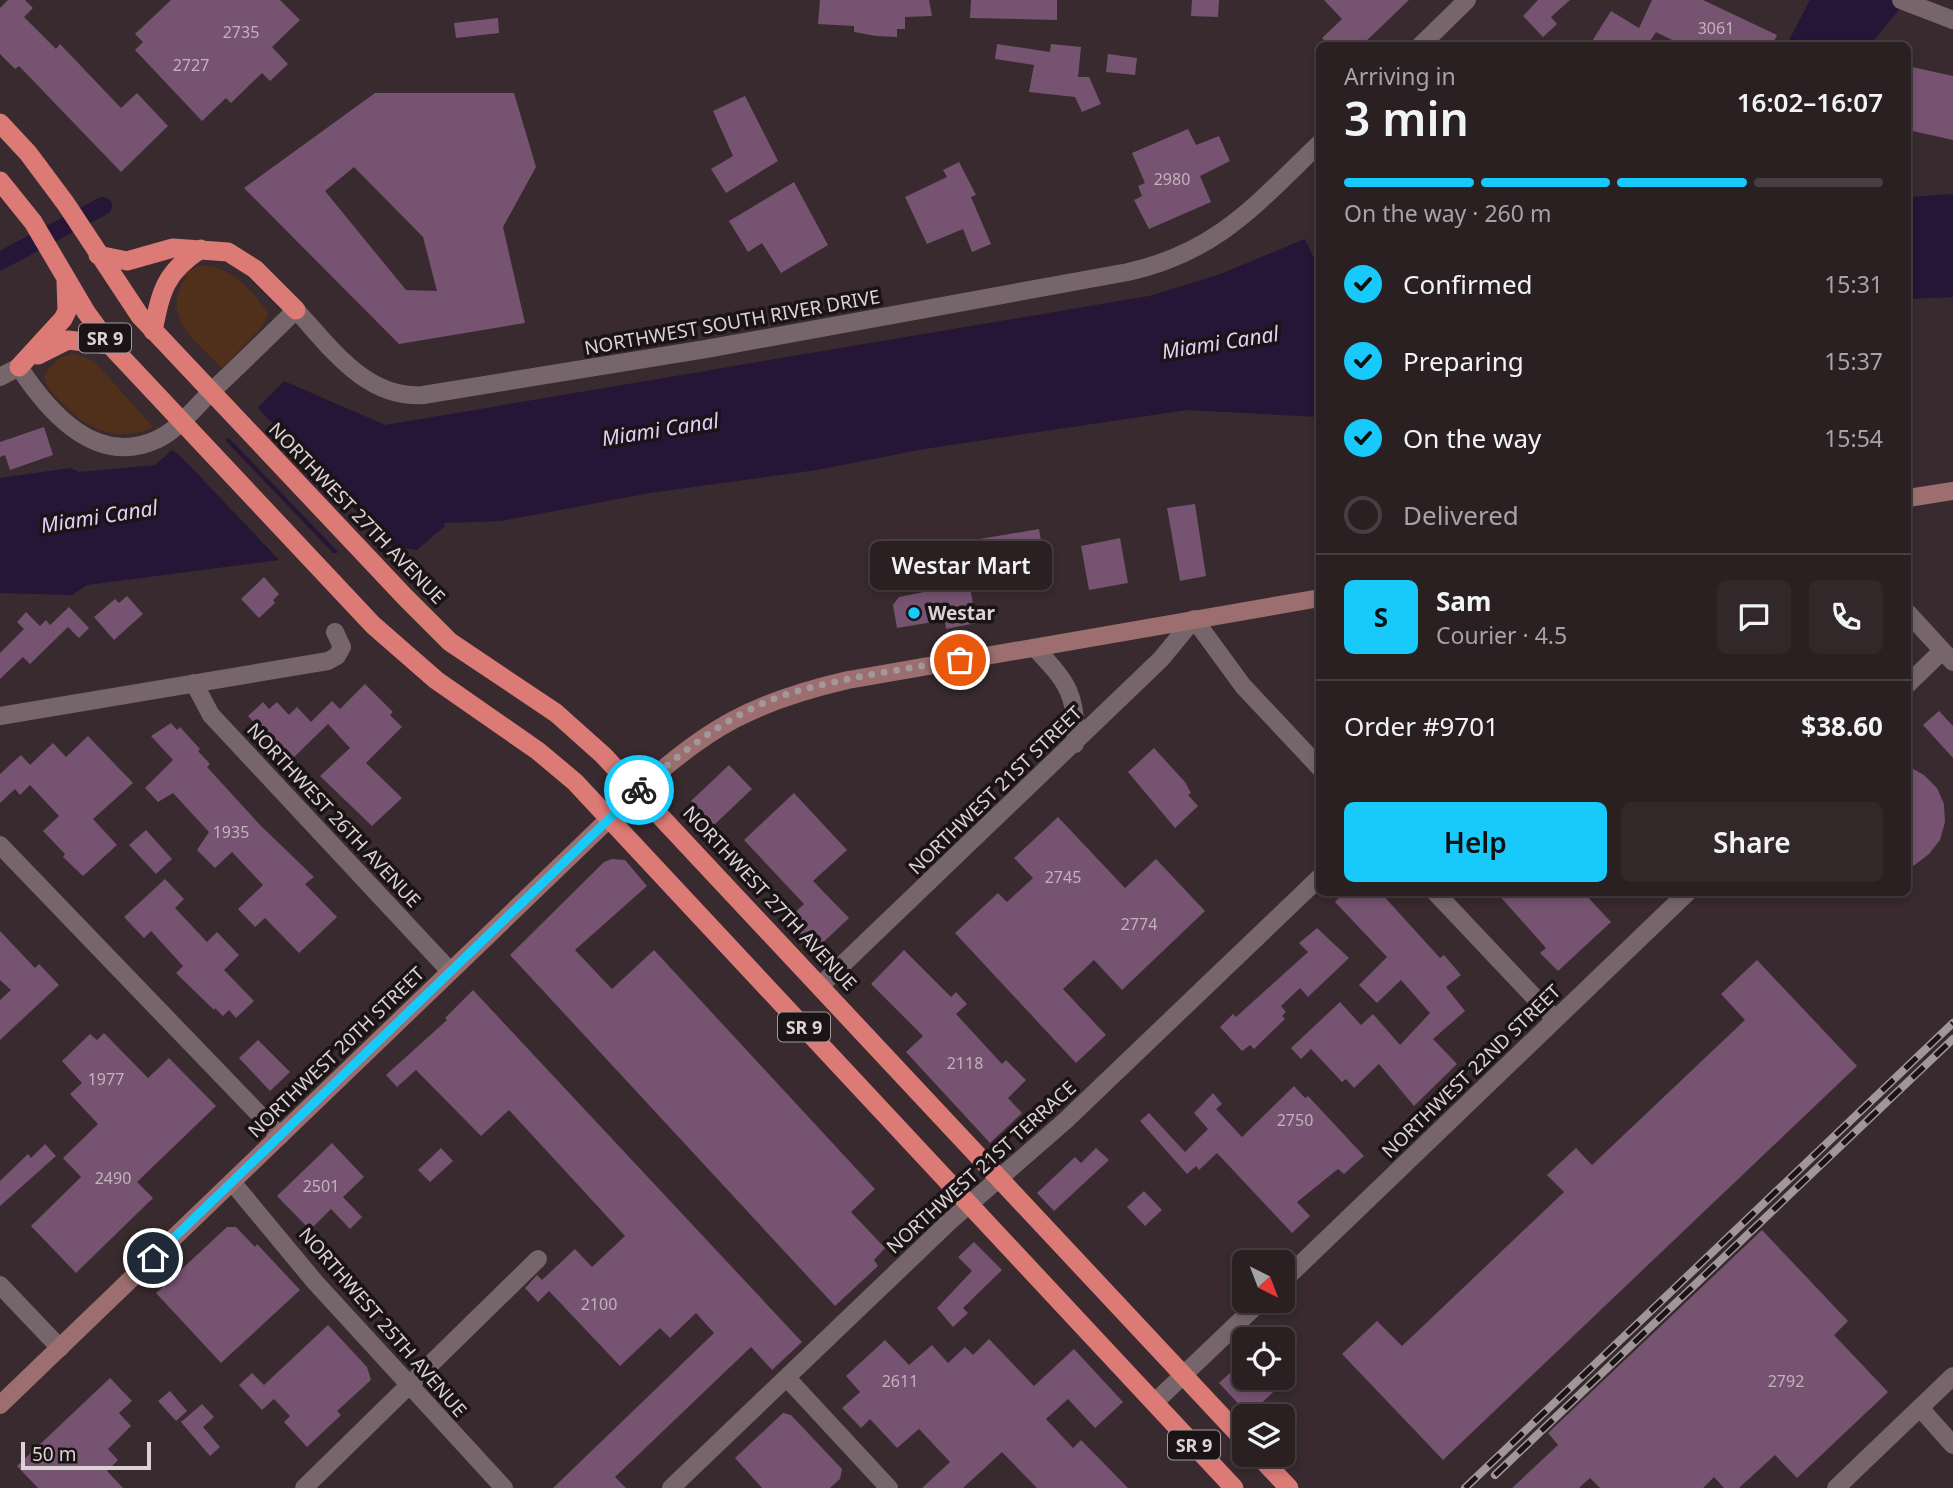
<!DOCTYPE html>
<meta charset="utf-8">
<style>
:root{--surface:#2a2022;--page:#32282a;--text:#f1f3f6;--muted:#a5a3a5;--line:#463e40;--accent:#17cafb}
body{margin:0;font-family:"Noto Sans",sans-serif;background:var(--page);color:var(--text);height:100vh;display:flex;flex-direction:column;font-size:26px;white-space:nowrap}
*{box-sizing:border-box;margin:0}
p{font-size:23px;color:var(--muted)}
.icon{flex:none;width:38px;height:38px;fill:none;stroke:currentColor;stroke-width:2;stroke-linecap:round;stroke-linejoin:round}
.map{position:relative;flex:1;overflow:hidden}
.sheet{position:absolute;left:1316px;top:42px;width:595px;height:854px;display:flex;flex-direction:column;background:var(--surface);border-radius:10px;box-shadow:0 4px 10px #0003,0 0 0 2px var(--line)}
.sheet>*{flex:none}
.needle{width:46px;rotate:138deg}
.fabs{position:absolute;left:1232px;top:1250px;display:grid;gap:14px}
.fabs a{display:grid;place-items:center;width:63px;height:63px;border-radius:10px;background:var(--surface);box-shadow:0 4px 10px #0003,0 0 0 2px var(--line);font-size:35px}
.scale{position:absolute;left:21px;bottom:18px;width:130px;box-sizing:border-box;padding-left:7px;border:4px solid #dbd2d4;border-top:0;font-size:19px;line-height:24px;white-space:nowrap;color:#dbd2d4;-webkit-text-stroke:5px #1b1416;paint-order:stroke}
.pin{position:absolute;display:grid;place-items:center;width:60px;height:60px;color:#fff;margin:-30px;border:4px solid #fff;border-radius:50%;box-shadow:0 2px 7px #0007}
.courier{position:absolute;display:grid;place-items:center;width:70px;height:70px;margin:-35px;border:5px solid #17cafb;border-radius:50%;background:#fff;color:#222;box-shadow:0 2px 9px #0007}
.bubble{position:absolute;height:49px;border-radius:10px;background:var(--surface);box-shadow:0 4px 10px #0003,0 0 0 2px var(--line);font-size:23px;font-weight:600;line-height:49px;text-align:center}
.summary em{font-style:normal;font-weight:600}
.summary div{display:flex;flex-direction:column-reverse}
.summary{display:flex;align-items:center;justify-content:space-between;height:119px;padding:0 28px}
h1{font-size:46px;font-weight:600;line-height:52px}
.bar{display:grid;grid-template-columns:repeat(4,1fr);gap:10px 7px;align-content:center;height:84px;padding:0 28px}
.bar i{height:9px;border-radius:5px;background:var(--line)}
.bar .selected{background:var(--accent)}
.bar p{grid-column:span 4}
.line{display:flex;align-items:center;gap:18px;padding:0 28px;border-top:2px solid var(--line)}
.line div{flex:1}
.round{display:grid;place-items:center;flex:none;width:74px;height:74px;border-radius:10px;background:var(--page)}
ol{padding:0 28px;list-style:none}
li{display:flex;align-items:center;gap:21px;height:77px}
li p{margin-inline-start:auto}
li .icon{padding:7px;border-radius:50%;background:var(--accent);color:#111;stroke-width:4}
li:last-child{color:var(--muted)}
li i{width:38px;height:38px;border:4px solid var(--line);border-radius:50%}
.primary-button{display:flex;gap:14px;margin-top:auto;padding:14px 28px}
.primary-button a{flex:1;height:80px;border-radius:10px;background:var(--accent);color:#111;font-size:28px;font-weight:600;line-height:80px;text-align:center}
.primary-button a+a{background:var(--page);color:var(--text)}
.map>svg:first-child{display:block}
</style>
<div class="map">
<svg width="1953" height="1488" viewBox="0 0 1953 1488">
<rect width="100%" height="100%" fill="#382a2e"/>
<path fill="#51301b" d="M202 265C232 267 252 290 268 313L262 327 222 368C198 343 158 315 186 278L183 273Z
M72 353 94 361 153 427C118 444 87 429 62 403 54 394 45 388 44 375L58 359Z"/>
<path fill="#251536" d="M1810 0H1907L1870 45 1786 46Z
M1953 194V297L1908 299V197Z
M1305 239 1319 269V417L1187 410 924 449 817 470 650 493 501 521 444 523 445 526 417 550 388 546 87 585 72 595 0 593V478L71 468 79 472 155 465 172 450 197 470 284 381 385 425 1149 296 1218 275Z"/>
<path fill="#382a2e" d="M255 405 394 550 341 555 226 435Z
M223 438 336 556 282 563 172 447 196 465Z"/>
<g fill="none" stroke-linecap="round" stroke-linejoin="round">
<path stroke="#251536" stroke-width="18" d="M0 261 103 206"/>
</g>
<path fill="#765371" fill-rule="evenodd" d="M8 0H25L33 8 24 17 56 49 60 44 121 108 137 93 168 126 121 172 19 66 15 69 0 54V8Z
M171 0H280L300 20 272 47 288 64 270 81 262 73 231 103 226 98 202 121 135 50 143 42 135 34Z
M820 0H929L932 16 905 17V29H897V37L876 36 854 32V26L818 24Z
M971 0H1057V20L970 18Z
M1192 0H1219L1218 17 1191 16Z
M1324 0H1409L1361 46H1330L1322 38 1342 19Z
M1538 0H1570L1551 17 1557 24 1543 37 1523 16Z
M1652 0H1703L1777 35 1772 46H1684L1656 32 1647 46H1589L1611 11 1639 28Z
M498 18 499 33 456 38 454 23Z
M997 44 1050 52 1051 44 1081 47 1078 77H1089L1101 104 1082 112 1075 97 1029 92 1034 65 995 59Z
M1108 54 1137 58 1135 75 1106 72Z
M1912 67 1953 76V140L1908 130V88Z
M375 93H514L536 167 503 227 525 323 399 344 244 188ZM354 167 423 237 437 291 406 290 325 191Z
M745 96 778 161 726 193 711 169 733 156 713 111Z
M1188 129 1196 145 1219 136 1230 161 1200 176 1211 202 1149 229 1134 200 1142 196 1138 186 1145 183 1132 153Z
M959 162 976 195 971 197 991 244 972 252 963 229 927 244 905 197 947 177 943 170Z
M794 182 828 245 781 273 762 243 748 252 729 221Z
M44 427 53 455 10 470 5 455 0 457V442Z
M1195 504 1206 576 1180 581 1167 508Z
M1039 529 1045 565 1014 570 1016 584 971 592 976 623 946 629 945 620 897 628 893 605 899 597 939 589 938 585 969 579 962 542Z
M1120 538 1128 583 1089 590 1081 546Z
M264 577 279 594 273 600 275 603 259 618 241 599Z
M127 596 143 614 114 640 94 617 115 599 119 603Z
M69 607 89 628 79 638 68 627 30 664 23 657 0 679V653L24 629 17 622 26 612 40 626 46 620 50 625Z
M365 684 393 712 390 715 402 727 366 763 402 798 372 826 320 776 350 748 328 724 291 760 248 716 263 702 269 709 277 702 289 715 297 707 311 722 332 701 340 709Z
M1939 711 1953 726V758L1923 725Z
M171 723 177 730 180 727 200 749 198 751 210 764 207 767 260 825 314 877 305 884 337 917 299 953 265 918 255 927 238 909 263 885 232 852 215 868 197 850 209 832 173 793 158 802 145 788 173 760 151 736Z
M88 736 133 783 93 819 117 845 83 876 63 857 65 854 43 831 59 816 30 785 20 795 15 789 0 803V774L21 755 30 765 53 743 66 757Z
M1154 748 1185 782 1191 793 1188 795 1198 806 1175 828 1128 772Z
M729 765 752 789 714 825 691 801Z
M1908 766 1924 775 1937 788 1944 804 1945 822 1940 840 1929 854 1908 870Z
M794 793 847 850 813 881 849 918 815 950 787 920 804 904 744 840Z
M1058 817 1125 888 1156 859 1205 911 1122 990 1094 960 1063 989 1106 1035 1076 1063 955 933 998 893 1007 902 1033 878 1014 858Z
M146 830 172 859 156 874 129 845Z
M612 859 625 860 647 886 575 950 612 989 654 950 875 1189 851 1212 885 1248 874 1260 878 1266 835 1306 510 955 604 862Z
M165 879 184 899 175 908 207 942 217 932 239 955 224 970 254 1001 236 1018 229 1010 223 1016 215 1008 214 1010 176 973 183 966 151 931 144 938 124 917Z
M1344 892H1380L1440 958 1444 955 1461 975 1446 987 1465 1011 1433 1039 1457 1064 1414 1106 1379 1064 1354 1088 1346 1079 1342 1082 1311 1049 1301 1059 1291 1048 1340 1002 1361 1025 1373 1014 1400 1045 1430 1013 1401 980 1377 1003 1359 985 1387 957 1335 902Z
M1496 892H1583L1611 922 1558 971 1540 953 1546 948Z
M1317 928 1349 958 1308 997 1300 988 1281 1006 1286 1012 1282 1016 1285 1019 1254 1049 1250 1045 1242 1051 1220 1027 1233 1014 1236 1017 1308 952 1299 943Z
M0 931 35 968 39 964 59 985 0 1040V1000L11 990 0 980Z
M904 950 951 997 956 992 967 1004 956 1014 1002 1064 1006 1060 1026 1080 1008 1098 1022 1113 990 1143 906 1052 923 1036 871 984Z
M1757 960 1857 1066 1443 1460 1342 1354 1377 1321 1402 1346 1564 1192 1547 1175 1576 1148 1592 1165 1745 1020 1721 994Z
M473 990 802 1342 772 1370 751 1347 615 1477 626 1488H553L714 1333 696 1313 670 1338 660 1328 620 1366 549 1291 538 1302 525 1288 537 1275 542 1280 575 1249 592 1267 625 1236 509 1110 481 1136 416 1070 397 1087 386 1075 447 1020 445 1018Z
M104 1033 148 1078 169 1058 216 1106 137 1182 153 1198 76 1273 31 1226 81 1177 63 1158 98 1124 70 1094 82 1083 62 1061 90 1034 97 1040Z
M258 1040 290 1072 270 1091 239 1058Z
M1294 1086 1305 1098 1308 1096 1364 1156 1344 1174 1338 1169 1297 1202 1310 1216 1292 1233 1217 1153 1199 1170 1196 1166 1187 1174 1140 1121 1149 1113 1185 1152 1208 1129 1194 1113 1213 1093 1222 1104 1216 1109 1242 1137Z
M332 1143 364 1177 343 1197 362 1217 350 1229 331 1209 310 1230 277 1196Z
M45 1144 56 1156 0 1206V1181L28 1154 31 1158Z
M441 1148 453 1161 430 1182 418 1170Z
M1096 1148 1109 1160 1054 1211 1037 1193 1075 1157 1081 1163Z
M1144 1191 1162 1210 1145 1226 1127 1207Z
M227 1227H236L255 1247 257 1244 300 1290 221 1363 156 1293Z
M1762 1230 1848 1321 1834 1335 1888 1392 1797 1478 1775 1455 1739 1488H1724L1714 1477 1703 1488H1600L1590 1478 1579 1488H1512L1558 1445 1548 1433Z
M974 1242 1002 1270 963 1308 968 1313 953 1327 937 1308 972 1271 958 1257Z
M328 1325 367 1367 371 1380 337 1411 341 1415 307 1447 284 1422 290 1416 274 1399 262 1410 239 1385 252 1373 264 1385Z
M989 1339 1034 1386 1074 1349 1123 1402 1095 1428 1068 1399 1046 1419 1073 1448 1081 1440 1128 1488H1037L1002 1452 963 1488H922L950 1462 919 1429 897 1448 870 1419 861 1428 842 1408 860 1392 846 1376 885 1340 909 1365 932 1345 948 1363 965 1347 973 1355Z
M1244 1360V1377H1289L1249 1415 1219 1383Z
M110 1378 132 1401 119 1413 131 1426 108 1449 118 1460 107 1471 123 1488H38L17 1466Z
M170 1391 187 1411 176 1421 158 1401Z
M202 1404 214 1417 203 1427 220 1447 210 1456 181 1422Z
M783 1413 791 1415 842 1469 840 1479 830 1488H762L735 1458Z"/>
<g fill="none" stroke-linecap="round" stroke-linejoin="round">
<path stroke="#76666b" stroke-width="18" d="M0 377 19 367
M1908 613 1953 662
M1035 648C1067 682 1078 695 1075 744
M194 683 211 715 450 971
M1908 684 1942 651
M0 716 328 661 337 656 342 647 335 632
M1435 892 1555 1019
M820 986 1161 659 1194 619 1243 686 1320 768
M232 1182 315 1282 504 1488
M1283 1281 1688 892
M0 1285 60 1348
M787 1378 889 1488
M1154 1403 1262 1300
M1920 1408 1953 1445
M304 1488 538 1259
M671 1488 950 1221 1065 1121 1320 877
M1836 1488 1953 1376"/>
<path stroke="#76666b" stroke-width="18" d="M1901 0 1953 20
M1420 46 1467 0
M19 367C49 413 97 468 158 439 179 429 197 405 214 389 242 363 269 336 296 310 331 348 366 399 423 395L706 349 1128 272C1218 252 1257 203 1320 143
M0 845 280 1136"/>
<path stroke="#9c6e6f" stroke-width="18" d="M1908 498 1953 491
M0 1405 638 791C707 727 756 701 848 680L1320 598"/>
<path stroke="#dc7a76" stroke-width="19" d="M0 123 28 153 66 204 140 316 405 597 450 642 556 713 603 755 1244 1440
M0 181 33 222 86 312 110 345 373 625 436 680 538 751 575 782 1234 1488
M98 255 127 261 173 248 228 252 255 269 296 310
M153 331C161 291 165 272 201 249
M38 355 68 340 110 345
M19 367 63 319 67 311 66 282
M1257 1454 1289 1488"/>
<g stroke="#a19699" stroke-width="8">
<path id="rail" d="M1495 1475 1953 1039
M1465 1488 1953 1023"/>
</g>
<use href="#rail" stroke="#1b1416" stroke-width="5" stroke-dasharray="16" stroke-linecap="butt"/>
</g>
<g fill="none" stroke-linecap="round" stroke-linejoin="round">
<path stroke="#a2979a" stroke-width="7" stroke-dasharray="0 12.6" d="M639 790C683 750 734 710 791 693 846 677 904 669 960 660"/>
<path stroke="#17cafb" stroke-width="9" d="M153 1258 639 790"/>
</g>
<circle fill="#17cafb" stroke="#1b1416" stroke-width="2.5" cx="914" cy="613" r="7"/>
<g text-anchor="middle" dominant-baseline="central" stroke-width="7" stroke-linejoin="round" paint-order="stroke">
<g font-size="16" fill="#c2b2bb">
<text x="1716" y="28">3061</text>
<text x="241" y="32">2735</text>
<text x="191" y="65">2727</text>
<text x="1172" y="179">2980</text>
<text x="231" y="832">1935</text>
<text x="1063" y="877">2745</text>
<text x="1139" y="924">2774</text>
<text x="965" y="1063">2118</text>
<text x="106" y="1079">1977</text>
<text x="1295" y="1120">2750</text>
<text x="113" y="1178">2490</text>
<text x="321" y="1186">2501</text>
<text x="599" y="1304">2100</text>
<text x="900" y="1381">2611</text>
<text x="1786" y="1381">2792</text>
</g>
<g fill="#1b1416" stroke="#a1999b" stroke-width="2">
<rect x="79" y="323.5" width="52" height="29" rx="5"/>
<rect x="778" y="1012.5" width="52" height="29" rx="5"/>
<rect x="1168" y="1430.5" width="52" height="29" rx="5"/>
</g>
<g font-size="18" font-weight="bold" fill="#dbd2d4">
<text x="105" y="338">SR 9</text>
<text x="804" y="1027">SR 9</text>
<text x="1194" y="1445">SR 9</text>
</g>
<g font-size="19" fill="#dbd2d4" stroke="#1b1416">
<text transform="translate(732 322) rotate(-10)">NORTHWEST SOUTH RIVER DRIVE</text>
<text transform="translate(357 513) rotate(46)">NORTHWEST 27TH AVENUE</text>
<text transform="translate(995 790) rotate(-44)">NORTHWEST 21ST STREET</text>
<text transform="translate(334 815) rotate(47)">NORTHWEST 26TH AVENUE</text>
<text transform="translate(770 898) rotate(47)">NORTHWEST 27TH AVENUE</text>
<text transform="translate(336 1052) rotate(-44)">NORTHWEST 20TH STREET</text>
<text transform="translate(1471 1071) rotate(-44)">NORTHWEST 22ND STREET</text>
<text transform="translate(981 1167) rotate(-42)">NORTHWEST 21ST TERRACE</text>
<text transform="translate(383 1322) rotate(49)">NORTHWEST 25TH AVENUE</text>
</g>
<g font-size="19" font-weight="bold" fill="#dbd2d4" stroke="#1b1416" text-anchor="start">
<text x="928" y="613">Westar</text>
</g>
<g font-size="21" font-style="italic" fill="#e0cff6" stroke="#1b1416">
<text transform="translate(1220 342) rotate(-9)">Miami Canal</text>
<text transform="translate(660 429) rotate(-9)">Miami Canal</text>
<text transform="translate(99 516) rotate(-9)">Miami Canal</text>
</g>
</g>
</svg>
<div class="fabs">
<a><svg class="needle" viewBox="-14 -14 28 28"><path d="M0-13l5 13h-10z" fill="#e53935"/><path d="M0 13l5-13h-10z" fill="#a5a3a5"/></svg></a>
<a><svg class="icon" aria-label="locate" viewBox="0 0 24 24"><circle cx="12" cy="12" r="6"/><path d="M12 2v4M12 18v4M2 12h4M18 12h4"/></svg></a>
<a><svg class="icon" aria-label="layers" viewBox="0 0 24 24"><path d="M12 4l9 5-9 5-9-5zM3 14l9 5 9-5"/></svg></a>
</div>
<div class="scale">50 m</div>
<div class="pin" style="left:960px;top:660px;background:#ea580c"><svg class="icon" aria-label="bag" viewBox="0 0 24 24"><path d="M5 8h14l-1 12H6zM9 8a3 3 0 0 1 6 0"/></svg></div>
<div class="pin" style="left:153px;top:1258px;background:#1f2937"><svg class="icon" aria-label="home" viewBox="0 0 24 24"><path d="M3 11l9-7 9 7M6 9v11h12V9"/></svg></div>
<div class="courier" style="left:639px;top:790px"><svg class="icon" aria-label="bike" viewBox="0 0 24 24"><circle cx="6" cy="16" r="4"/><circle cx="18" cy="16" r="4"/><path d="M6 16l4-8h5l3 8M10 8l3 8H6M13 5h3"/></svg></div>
<div class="bubble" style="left:870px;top:541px;width:182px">Westar Mart</div>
<section class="sheet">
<div class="summary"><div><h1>3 min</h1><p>Arriving in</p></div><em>16:02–16:07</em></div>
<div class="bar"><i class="selected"></i><i class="selected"></i><i class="selected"></i><i></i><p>On the way · 260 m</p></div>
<ol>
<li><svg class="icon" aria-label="check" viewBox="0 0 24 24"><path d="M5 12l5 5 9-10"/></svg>Confirmed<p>15:31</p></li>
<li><svg class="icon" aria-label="check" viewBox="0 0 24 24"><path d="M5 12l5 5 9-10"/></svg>Preparing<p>15:37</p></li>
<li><svg class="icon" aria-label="check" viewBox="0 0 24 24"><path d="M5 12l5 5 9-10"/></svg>On the way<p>15:54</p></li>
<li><i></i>Delivered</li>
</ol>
<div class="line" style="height:126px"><b class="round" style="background:var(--accent);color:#111">S</b><div><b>Sam</b><p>Courier · 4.5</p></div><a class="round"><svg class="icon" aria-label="chat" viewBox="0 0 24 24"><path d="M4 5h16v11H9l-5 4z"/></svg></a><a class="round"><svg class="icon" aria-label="phone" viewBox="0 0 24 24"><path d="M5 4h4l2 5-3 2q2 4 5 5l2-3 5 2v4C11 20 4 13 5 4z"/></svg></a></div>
<div class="line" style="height:91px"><div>Order #9701</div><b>$38.60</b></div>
<div class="primary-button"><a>Help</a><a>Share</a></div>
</section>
</div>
